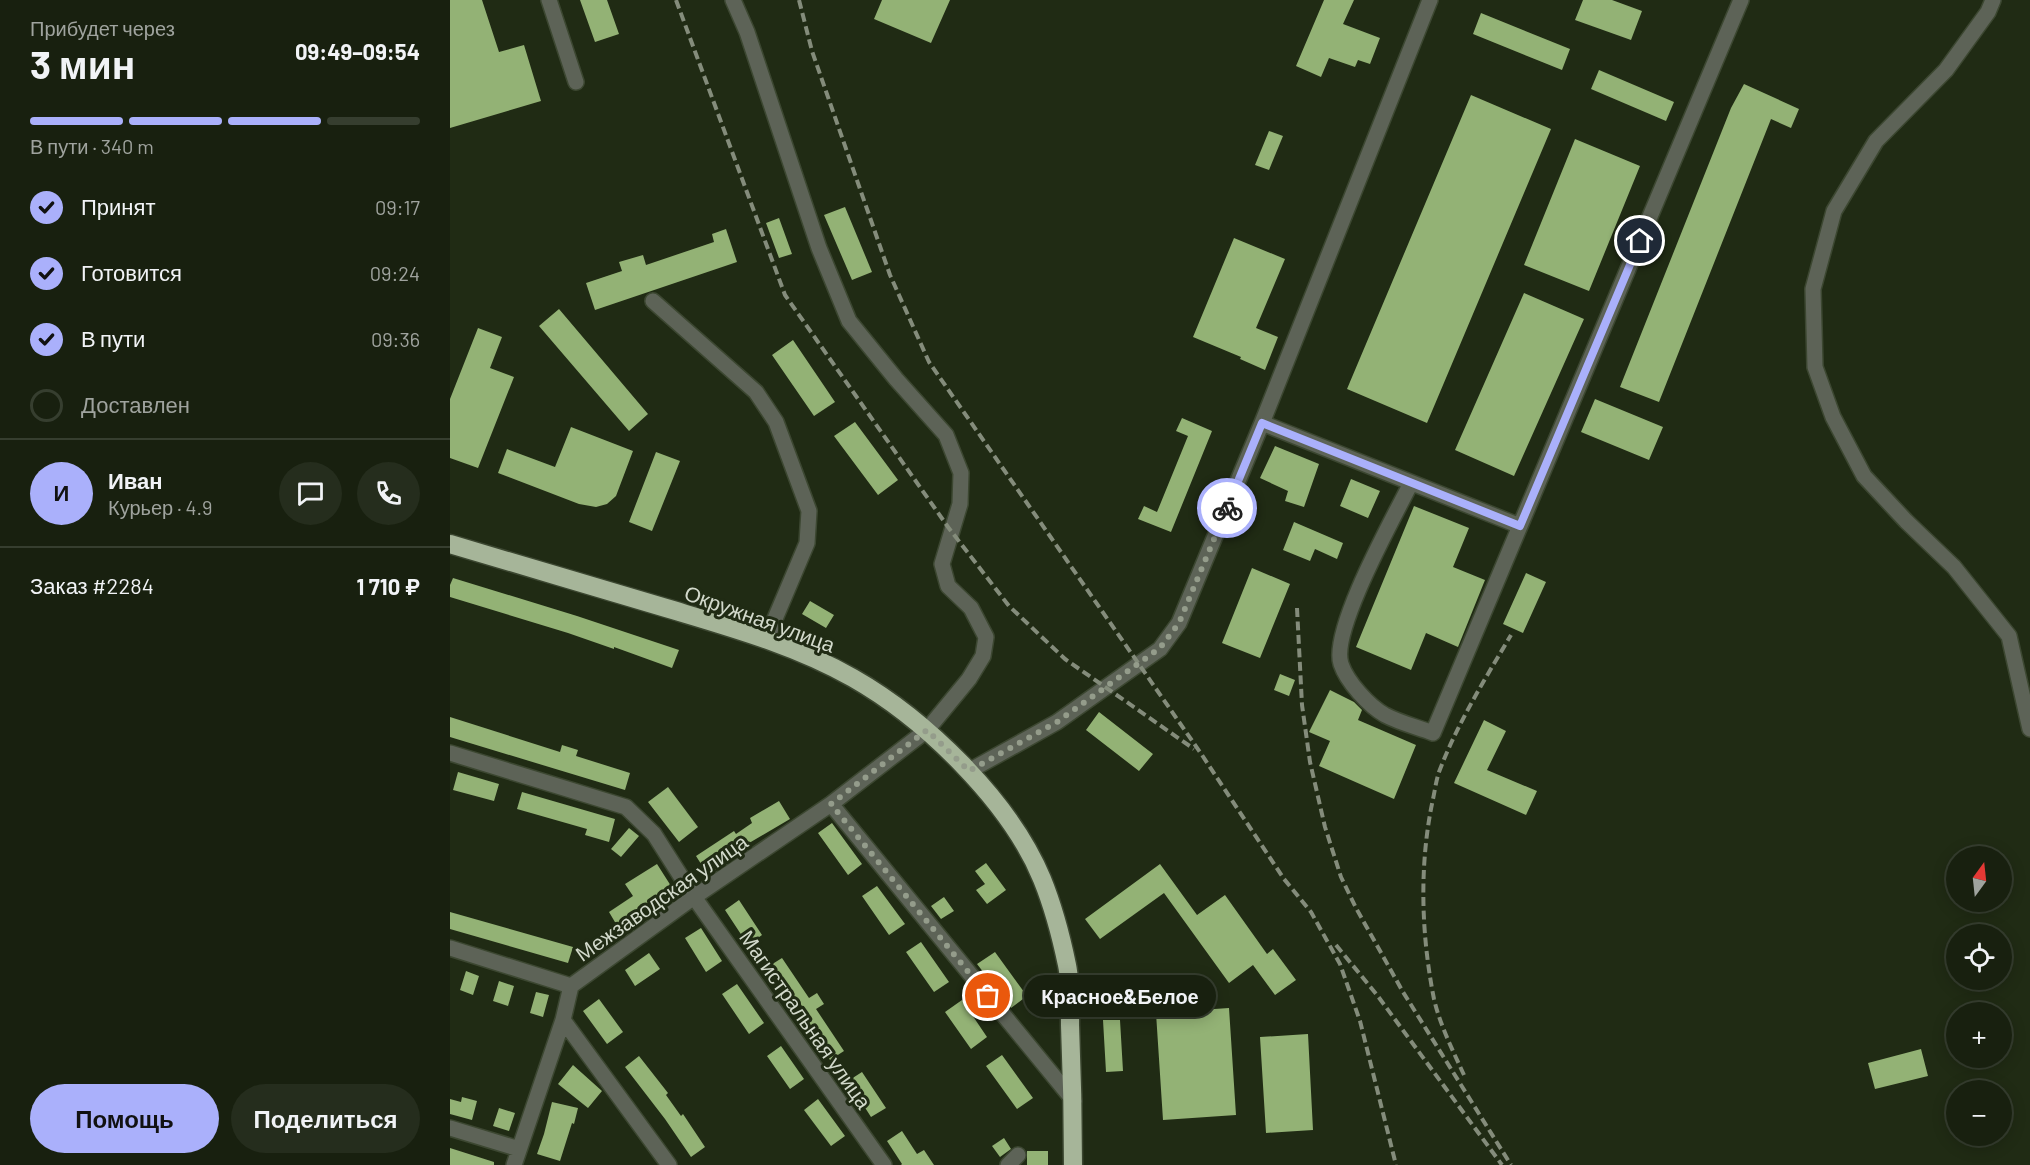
<!DOCTYPE html>
<html lang="ru">
<meta charset="utf-8">
<style>
:root{--surface:#18200f;--page:#252d1d;--text:#f1f3f6;--muted:#9fa39e;--line:#363e2f;--accent:#aab0fb}
body{margin:0;font-family:Barlow,sans-serif;background:var(--page);color:var(--text);height:100vh;display:flex;flex-direction:column;font-size:22px;white-space:nowrap}
*{box-sizing:border-box;margin:0}
p{font-size:20px;color:var(--muted)}
.icon{flex:none;width:33px;height:33px;fill:none;stroke:currentColor;stroke-width:2;stroke-linecap:round;stroke-linejoin:round}
.map{position:relative;flex:1;overflow:hidden}
.panel{display:flex;flex-direction:column;background:var(--surface);width:450px}
.panel>*{flex:none}
.needle{width:39px;rotate:15deg}
.buttons{position:absolute;left:1496px;top:846px;display:grid;gap:12px}
.buttons a{display:grid;place-items:center;width:66px;height:66px;border-radius:50%;background:var(--surface);box-shadow:0 3px 15px #0003,0 0 0 2px var(--line);font-size:30px}
.pin{position:absolute;display:grid;place-items:center;width:51px;height:51px;color:#fff;margin:-26px;border:3px solid #fff;border-radius:50%;box-shadow:0 2px 6px #0007}
.courier{position:absolute;display:grid;place-items:center;width:60px;height:60px;margin:-30px;border:4px solid #aab0fb;border-radius:50%;background:#fff;color:#222;box-shadow:0 2px 8px #0007}
.bubble{position:absolute;height:42px;border-radius:21px;background:var(--surface);box-shadow:0 3px 15px #0003,0 0 0 2px var(--line);font-size:20px;font-weight:700;line-height:42px;text-align:center}
.overview em{font-style:normal;font-weight:700}
.overview div{display:flex;flex-direction:column-reverse}
.overview{display:flex;align-items:center;justify-content:space-between;height:102px;padding:0 30px}
h1{font-size:39px;font-weight:700;line-height:45px}
.bar{display:grid;grid-template-columns:repeat(4,1fr);gap:9px 6px;align-content:center;height:72px;padding:0 30px}
.bar i{height:8px;border-radius:4px;background:var(--line)}
.bar .current{background:var(--accent)}
.bar p{grid-column:span 4}
.line{display:flex;align-items:center;gap:15px;padding:0 30px;border-top:2px solid var(--line)}
.line div{flex:1}
.round{display:grid;place-items:center;flex:none;width:63px;height:63px;border-radius:32px;background:var(--page)}
ol{padding:0 30px;list-style:none}
li{display:flex;align-items:center;gap:18px;height:66px}
li p{margin-inline-start:auto}
li .icon{padding:6px;border-radius:50%;background:var(--accent);color:#111;stroke-width:4}
li:last-child{color:var(--muted)}
li i{width:33px;height:33px;border:3px solid var(--line);border-radius:50%}
.action{display:flex;gap:12px;margin-top:auto;padding:12px 30px}
.action a{flex:1;height:69px;border-radius:36px;background:var(--accent);color:#111;font-size:24px;font-weight:700;line-height:69px;text-align:center}
.action a+a{background:var(--page);color:var(--text)}
main{display:flex;flex:1;min-height:0}
.map>svg:first-child{display:block}
</style>
<main>
<section class="panel">
<div class="overview"><div><h1>3 мин</h1><p>Прибудет через</p></div><em>09:49–09:54</em></div>
<div class="bar"><i class="current"></i><i class="current"></i><i class="current"></i><i></i><p>В пути · 340 m</p></div>
<ol>
<li><svg class="icon" aria-label="check" viewBox="0 0 24 24"><path d="M5 12l5 5 9-10"/></svg>Принят<p>09:17</p></li>
<li><svg class="icon" aria-label="check" viewBox="0 0 24 24"><path d="M5 12l5 5 9-10"/></svg>Готовится<p>09:24</p></li>
<li><svg class="icon" aria-label="check" viewBox="0 0 24 24"><path d="M5 12l5 5 9-10"/></svg>В пути<p>09:36</p></li>
<li><i></i>Доставлен</li>
</ol>
<div class="line" style="height:108px"><b class="round" style="background:var(--accent);color:#111">И</b><div><b>Иван</b><p>Курьер · 4.9</p></div><a class="round"><svg class="icon" aria-label="chat" viewBox="0 0 24 24"><path d="M4 5h16v11H9l-5 4z"/></svg></a><a class="round"><svg class="icon" aria-label="phone" viewBox="0 0 24 24"><path d="M5 4h4l2 5-3 2q2 4 5 5l2-3 5 2v4C11 20 4 13 5 4z"/></svg></a></div>
<div class="line" style="height:78px"><div>Заказ #2284</div><b>1 710 ₽</b></div>
<div class="action"><a>Помощь</a><a>Поделиться</a></div>
</section>
<div class="map">
<svg width="1580" height="1165" viewBox="0 0 1580 1165">
<rect width="100%" height="100%" fill="#202b14"/>
<path fill="#93b275" d="M0 0H32L49 52 74 45 91 101 0 128Z
M130 0H157L169 34 145 42Z
M432 0H500L481 43 424 19Z
M874 0H904L893 24 930 38 920 64 908 60 905 67 879 58 871 77 846 66Z
M1133 0H1162L1192 11 1181 40 1125 20Z
M1031 13 1120 49 1112 70 1023 34Z
M1149 70 1224 102 1216 121 1141 89Z
M1294 84 1349 109 1341 128 1321 119 1209 402 1170 387 1281 108Z
M1021 95 1101 129 977 423 897 389Z
M819 131 833 136 819 170 805 165Z
M1125 139 1190 166 1139 291 1074 265Z
M395 207 422 272 402 280 374 215Z
M329 218 342 254 329 258 316 223Z
M276 229 287 262 145 310 136 283 172 271 169 262 193 255 196 265 264 242 262 234Z
M784 238 835 259 806 328 828 337 815 370 790 359 791 357 743 337Z
M1074 293 1134 319 1064 476 1005 450Z
M109 309 198 414 179 431 89 326Z
M28 328 52 337 40 368 64 377 28 468 0 458V399Z
M343 340 385 402 364 416 322 355Z
M1145 399 1213 427 1199 460 1131 432Z
M732 418 762 431 721 532 688 519 694 506 707 512 738 436 726 431Z
M405 422 448 480 428 495 384 436Z
M121 427 183 451 166 496 157 504 146 507 129 504 48 473 57 449 105 467Z
M825 446 869 464 854 507 835 501 838 491 810 478Z
M206 452 230 461 202 531 179 522Z
M901 479 930 491 918 518 890 506Z
M964 506 1019 528 1003 567 1035 580 1008 647 976 633 961 670 906 647Z
M844 522 893 543 887 559 865 549 860 561 833 550Z
M802 568 840 584 810 658 772 643Z
M1076 573 1096 582 1073 633 1053 624Z
M3 578 127 616 229 650 222 668 164 647V649L118 633 0 597V585Z
M360 601 384 615 376 628 352 614Z
M830 674 845 680 839 696 824 690Z
M880 690 904 702 912 710 908 720 966 745 944 799 869 766 880 741 859 732Z
M649 712 703 754 689 771 636 730Z
M0 717 110 752 112 745 128 750 126 756 180 773 175 790 0 737Z
M1034 720 1056 731 1037 770 1087 791 1076 815 1004 783Z
M8 772 49 784 44 801 3 790Z
M218 787 248 827 229 842 198 802Z
M72 792 165 819 159 842 135 835 137 829 67 809Z
M329 801 340 819 294 846 296 849 258 875 246 856 284 831 286 834 302 823 300 818Z
M382 823 412 864 398 875 368 833Z
M179 828 189 836 171 857 161 849Z
M536 863 556 890 537 904 526 890 535 884 525 871Z
M207 864 228 897 172 934 159 912 183 896 175 884Z
M710 864 747 915 775 895 817 954 823 949 846 980 825 995 803 965 779 983 714 893 650 939 635 919Z
M427 886 455 924 439 935 412 896Z
M494 897 504 911 491 919 481 906Z
M289 900 312 935 298 945 275 910Z
M0 912 123 947 118 963 0 929Z
M251 928 272 961 256 972 235 938Z
M471 942 499 982 484 992 456 952Z
M545 952 577 996 561 1008 527 964Z
M199 953 210 969 185 986 175 970Z
M332 958 359 998 367 993 374 1004 366 1009 394 1051 380 1060 356 1025 362 1021 346 997 338 1002 316 968Z
M16 971 29 976 23 995 10 990Z
M49 981 64 986 58 1006 43 1001Z
M287 984 314 1023 299 1034 272 994Z
M86 992 99 995 93 1017 80 1013Z
M149 999 173 1032 157 1044 133 1011Z
M512 1000 537 1037 521 1049 495 1012Z
M779 1008 786 1115 713 1120 706 1013Z
M653 1020H670L673 1071 656 1072Z
M858 1034 863 1130 816 1133 810 1037Z
M331 1046 354 1079 340 1089 317 1056Z
M1471 1049 1478 1076 1425 1089 1418 1063Z
M552 1055 583 1098 567 1109 536 1066Z
M189 1056 218 1093 216 1095 231 1116 233 1114 255 1147 241 1157 215 1119 175 1067Z
M123 1065 152 1091 138 1108 108 1084Z
M412 1072 436 1108 421 1117 398 1081Z
M12 1097 27 1101 22 1120 0 1114V1099L11 1102Z
M368 1099 395 1136 381 1146 354 1110Z
M102 1102 128 1108 124 1124 122 1123 110 1161 87 1154 94 1134Z
M49 1108 65 1113 59 1131 43 1126Z
M452 1131 467 1154 474 1150 484 1165H451L452 1164 437 1141Z
M554 1138 561 1149 550 1157 542 1146Z
M0 1148 44 1162V1165H0Z
M577 1151H598V1165H577Z"/>
<g fill="none" stroke-linecap="round" stroke-linejoin="round">
<g stroke="#3c4731" stroke-width="18">
<path id="minor" d="M99 0 126 82
M1543 0 1538 12 1496 70 1426 141 1384 211 1363 289 1365 367 1383 417 1414 476 1456 521 1504 567 1559 636 1580 729
M203 301 306 392 326 422 359 511 357 543 316 640
M812 423 1070 526
M961 483C944 517 880 631 891 664 897 682 919 706 935 715 950 723 967 727 983 733L1291 0
M0 753 176 807 204 834 244 897 434 1165
M519 771 607 722 669 678 710 649 729 623 812 423 980 0
M381 804 624 1101
M0 948 121 986
M113 1020 219 1165
M0 1128 69 1149
M64 1165 113 1020 121 986 244 897 381 804 477 730 519 679 533 656 536 637 521 608 498 586 492 564 510 504 511 473 496 435 446 379 399 321 369 248 297 32 283 0
M558 1165 568 1155"/>
</g>
<g stroke="#3c4731" stroke-width="21">
<path id="highway" d="M0 544C72 565 144 587 216 608 279 627 345 645 403 678 475 719 560 801 592 879 603 906 611 936 617 965 621 984 620 1006 620 1025 622 1072 623 1118 623 1165"/>
</g>
<use href="#minor" stroke="#5d6357" stroke-width="15"/>
<use href="#highway" stroke="#a6b599" stroke-width="18"/>
<path stroke="#848c7b" stroke-width="4" stroke-dasharray="9 4.5" stroke-linecap="butt" d="M226 0 335 295 498 527 559 606 615 659 744 749
M349 0 362 51 440 275 479 362 752 755 834 879 861 912 890 964 910 1021 946 1165
M847 608 852 705 860 762 875 827 891 877 906 908 953 992 1061 1165
M886 945 927 995 1052 1165
M1014 1075C1003 1051 990 1025 984 999 971 934 969 864 983 799 985 790 986 781 989 772 1007 724 1035 679 1061 635"/>
</g>
<g fill="none" stroke-linecap="round" stroke-linejoin="round">
<path stroke="#949c8b" stroke-width="6" stroke-dasharray="0 10.8" d="M538 996 381 804 477 730 519 771 607 722 710 648 729 623 777 508"/>
<path stroke="#aab0fb" stroke-width="8" d="M777 508 812 423 1070 526 1190 241"/>
</g>
<g text-anchor="middle" dominant-baseline="central" stroke-width="6" stroke-linejoin="round" paint-order="stroke">
<g font-size="21" fill="#d2d9cb" stroke="#202b14">
<text transform="translate(310 618) rotate(20)">Окружная улица</text>
<text transform="translate(211 897) rotate(-35)">Межзаводская улица</text>
<text transform="translate(356 1019) rotate(55)">Магистральная улица</text>
</g>
</g>
</svg>
<div class="buttons">
<a><svg class="needle" viewBox="-14 -14 28 28"><path d="M0-13l5 13h-10z" fill="#e53935"/><path d="M0 13l5-13h-10z" fill="#9fa39e"/></svg></a>
<a><svg class="icon" aria-label="locate" viewBox="0 0 24 24"><circle cx="12" cy="12" r="6"/><path d="M12 2v4M12 18v4M2 12h4M18 12h4"/></svg></a>
<a>+</a>
<a>−</a>
</div>
<div class="pin" style="left:538px;top:996px;background:#ea580c"><svg class="icon" aria-label="bag" viewBox="0 0 24 24"><path d="M5 8h14l-1 12H6zM9 8a3 3 0 0 1 6 0"/></svg></div>
<div class="pin" style="left:1190px;top:241px;background:#1f2937"><svg class="icon" aria-label="home" viewBox="0 0 24 24"><path d="M3 11l9-7 9 7M6 9v11h12V9"/></svg></div>
<div class="courier" style="left:777px;top:508px"><svg class="icon" aria-label="bike" viewBox="0 0 24 24"><circle cx="6" cy="16" r="4"/><circle cx="18" cy="16" r="4"/><path d="M6 16l4-8h5l3 8M10 8l3 8H6M13 5h3"/></svg></div>
<div class="bubble" style="left:574px;top:975px;width:192px">Красное&amp;Белое</div>
</div>
</main>
